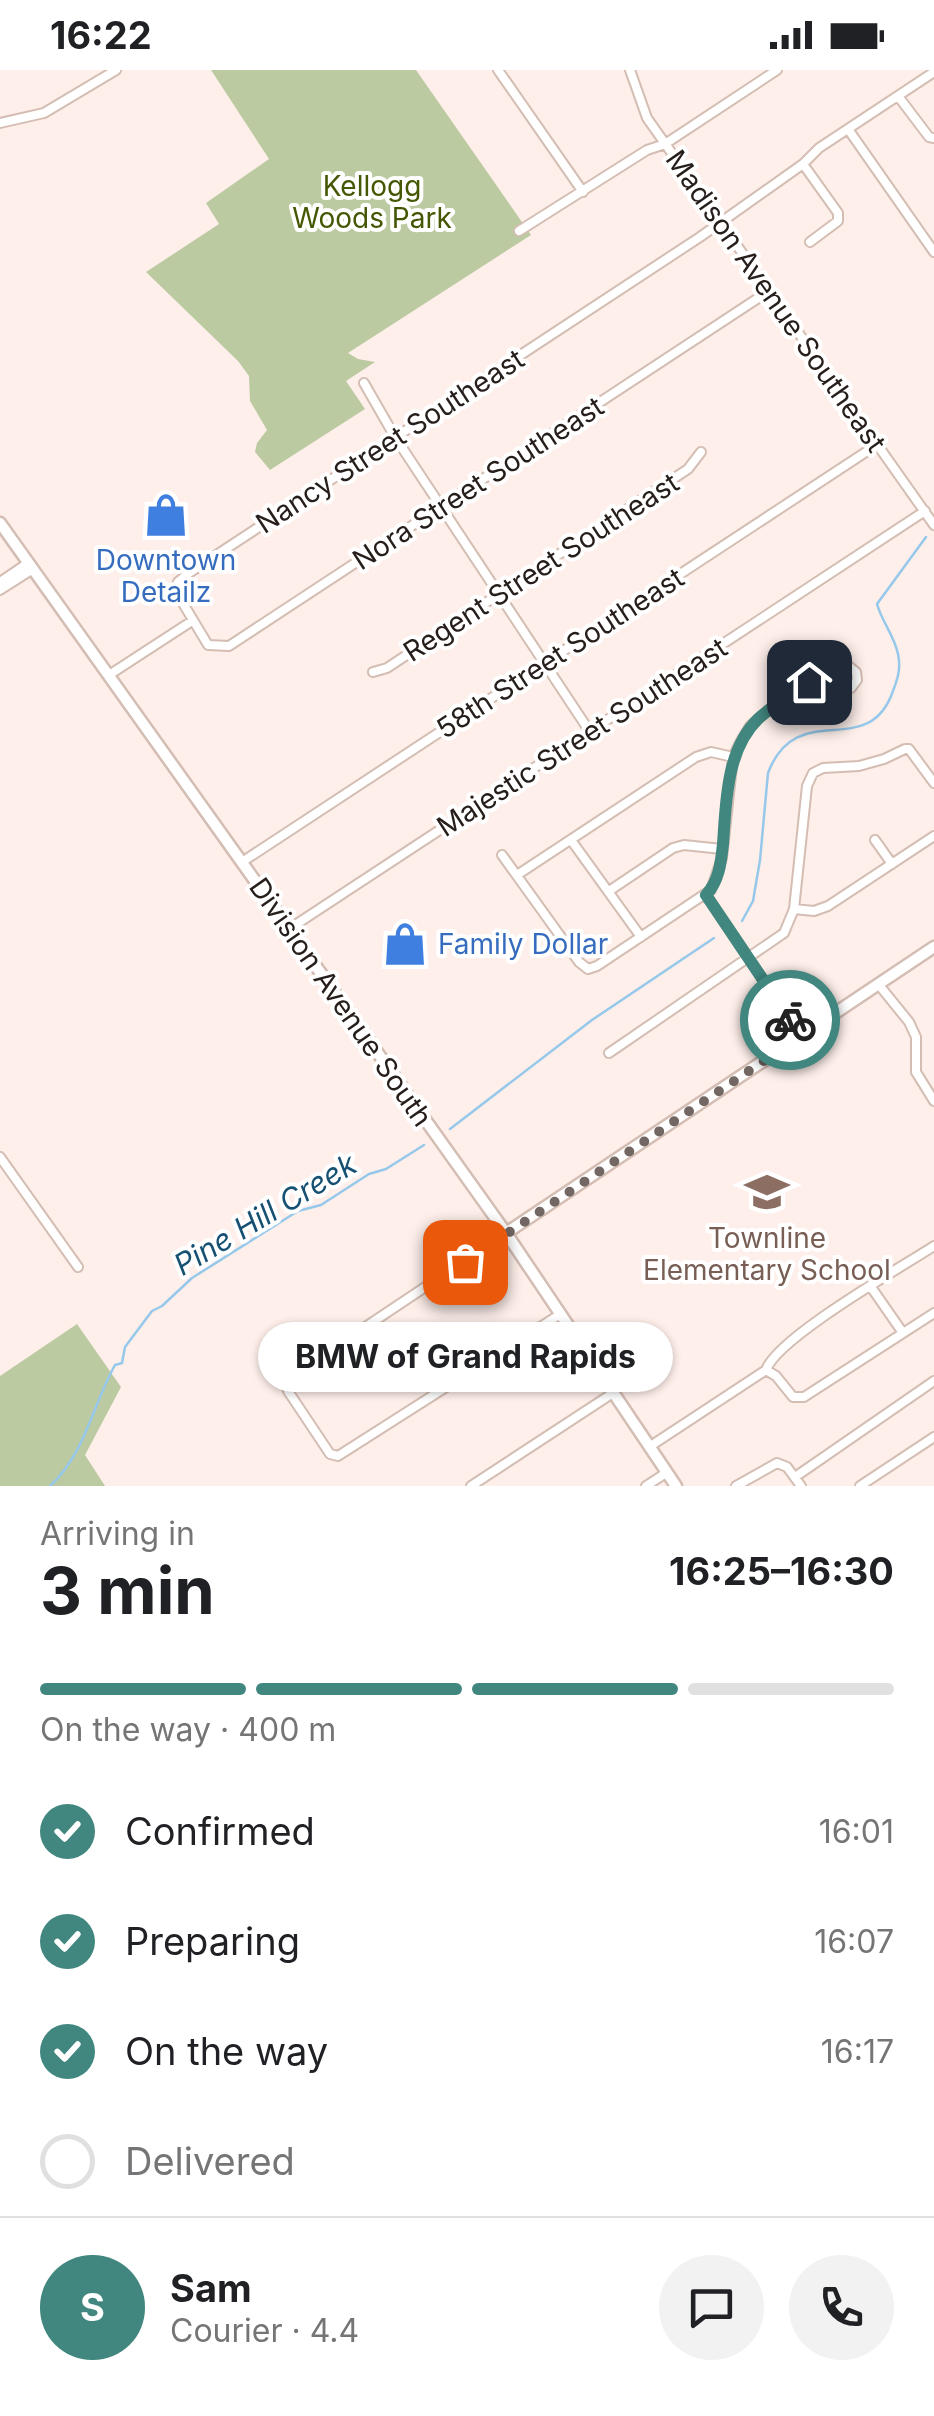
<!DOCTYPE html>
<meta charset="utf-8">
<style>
:root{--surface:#fff;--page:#f2f2f2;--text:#202124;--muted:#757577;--line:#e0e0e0;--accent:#41877f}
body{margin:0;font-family:Inter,sans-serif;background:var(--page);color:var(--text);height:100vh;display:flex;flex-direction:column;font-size:38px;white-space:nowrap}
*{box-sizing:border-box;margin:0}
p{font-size:32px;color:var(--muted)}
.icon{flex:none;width:55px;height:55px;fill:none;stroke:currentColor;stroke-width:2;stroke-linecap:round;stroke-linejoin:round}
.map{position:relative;height:1416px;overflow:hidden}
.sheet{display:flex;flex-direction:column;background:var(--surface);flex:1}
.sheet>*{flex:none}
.pin{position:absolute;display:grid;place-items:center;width:85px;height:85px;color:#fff;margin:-42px;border-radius:20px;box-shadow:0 5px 15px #0006}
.courier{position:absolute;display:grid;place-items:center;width:100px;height:100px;margin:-50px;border:8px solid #41877f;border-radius:50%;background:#fff;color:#222;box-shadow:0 2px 12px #0007}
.bubble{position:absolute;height:70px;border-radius:35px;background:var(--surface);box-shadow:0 2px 8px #0004;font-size:32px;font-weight:700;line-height:70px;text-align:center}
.summary em{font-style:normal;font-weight:700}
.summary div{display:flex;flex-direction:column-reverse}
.summary{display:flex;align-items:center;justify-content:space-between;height:170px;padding:0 40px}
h1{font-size:65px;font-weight:700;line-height:75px}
.bar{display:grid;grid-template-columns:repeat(4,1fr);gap:15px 10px;align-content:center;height:120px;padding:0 40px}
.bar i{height:12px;border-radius:8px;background:var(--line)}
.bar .active{background:var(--accent)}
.bar p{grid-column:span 4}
.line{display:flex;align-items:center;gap:25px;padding:0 40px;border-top:2px solid var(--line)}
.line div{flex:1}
.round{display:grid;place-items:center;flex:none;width:105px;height:105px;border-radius:52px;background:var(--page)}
ol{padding:0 40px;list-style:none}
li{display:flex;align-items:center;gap:30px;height:110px}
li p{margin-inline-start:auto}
li .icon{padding:10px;border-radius:50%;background:var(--accent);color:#fff;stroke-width:4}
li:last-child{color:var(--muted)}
li i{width:55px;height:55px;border:5px solid var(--line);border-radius:50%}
.status{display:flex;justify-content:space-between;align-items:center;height:70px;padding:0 50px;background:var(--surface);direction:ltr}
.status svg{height:28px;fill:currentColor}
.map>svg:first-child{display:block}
</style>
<div class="status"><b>16:22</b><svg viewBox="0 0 49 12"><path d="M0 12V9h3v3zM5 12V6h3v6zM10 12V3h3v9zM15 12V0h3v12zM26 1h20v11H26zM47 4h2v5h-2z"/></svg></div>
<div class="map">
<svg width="934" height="1416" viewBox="0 0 934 1416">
<rect width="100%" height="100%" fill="#feefea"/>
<path fill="#bccaa2" d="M211 0H416L531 165 348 283 358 289 375 292 346 311 365 339 270 400 255 382 257 373 267 360 250 331 249 306 238 291 146 202 219 154 206 133 269 89Z
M77 1254 121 1317 85 1385 105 1416H0V1306Z"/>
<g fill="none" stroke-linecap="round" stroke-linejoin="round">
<path stroke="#96c8eb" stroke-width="2.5" d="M742 851 753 831 760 790 768 703C797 626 868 693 893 621 898 608 901 598 898 584 894 565 882 552 877 534L926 467
M450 1059 592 950 714 868
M50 1416C85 1384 93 1334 115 1295L122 1293 125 1277 152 1241 162 1236 192 1208 298 1141 321 1135 369 1104 386 1099 424 1075"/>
<g stroke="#d4bdb3" stroke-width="12">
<path id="minor" d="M498 0 583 122
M630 0 647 48 934 455
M898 26 929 67 934 68
M0 53 44 43 116 0
M848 59 934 182
M803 94 838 143V151L810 172
M519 161 647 80 665 74 777 0
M769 221 229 576 208 575 175 520 178 512 189 503 700 167 803 94 819 78 934 2
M364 313 395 367 590 662
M0 512 28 493
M0 520 33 499
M373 602 387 598 688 399 701 382
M109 605 192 551
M571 770 641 867
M875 770 892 794
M502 785 579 892 588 899 597 896 711 820 722 788 733 687 741 671 750 656 772 637 833 596 846 594 856 602 857 610 851 618 785 629
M242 792 878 374
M517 805 696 687 711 682 733 687
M609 821 673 778 684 775 722 779
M706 825 801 966
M794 839 814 841 828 836 934 766
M289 859 925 441
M879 915 909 952 916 967V1002L934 1031
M609 983 784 863 794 839 807 716 813 703 823 698 859 696 884 689 905 679H909L934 713
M0 1087 78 1197
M506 1163 289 1308 286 1314 288 1321 330 1384 338 1386 559 1245
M871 1217 903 1263
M766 1300 776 1306 793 1327H804L934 1243
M649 1377 766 1300C777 1268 900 1198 934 1176
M795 1407 934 1311
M471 1416 613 1323
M646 1416 666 1403
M736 1416 777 1393 787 1397 801 1416
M860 1416 934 1367"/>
</g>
<g stroke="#d4bdb3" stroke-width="15">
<path id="major" d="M0 453 506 1163 676 1416
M506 1163 934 877"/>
</g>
<use href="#minor" stroke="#fff" stroke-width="8"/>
<use href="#major" stroke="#fff" stroke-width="10"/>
</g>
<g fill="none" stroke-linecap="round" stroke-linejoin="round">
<path stroke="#726763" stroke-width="10" stroke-dasharray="0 18" d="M465 1192 801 966 790 950"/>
<path stroke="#41877f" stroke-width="12" d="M790 950 706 825C719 811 721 793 723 774 726 733 726 680 758 649 773 635 792 624 809 612"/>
</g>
<defs>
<g id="shop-bare" transform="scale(3.45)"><path d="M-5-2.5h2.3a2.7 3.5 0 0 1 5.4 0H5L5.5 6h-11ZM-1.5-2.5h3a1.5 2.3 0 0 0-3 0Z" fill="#3f7fe0" stroke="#fff" stroke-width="2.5" paint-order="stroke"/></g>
<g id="school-bare" transform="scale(3.45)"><path d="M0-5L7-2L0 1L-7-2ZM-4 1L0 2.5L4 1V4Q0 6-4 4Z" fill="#8d6e63" stroke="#fff" stroke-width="2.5" paint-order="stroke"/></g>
</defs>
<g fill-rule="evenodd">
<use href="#shop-bare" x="166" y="445"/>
<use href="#shop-bare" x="405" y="874"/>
<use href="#school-bare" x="767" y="1122"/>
</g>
<g text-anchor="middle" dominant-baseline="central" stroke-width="8" stroke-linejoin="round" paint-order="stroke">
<g font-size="28" fill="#445703" stroke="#fff">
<text x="372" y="116">Kellogg<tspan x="372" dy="32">Woods Park</tspan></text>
</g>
<g font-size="28" fill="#261e1a" stroke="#fff">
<text transform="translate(776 231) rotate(55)">Madison Avenue Southeast</text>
<text transform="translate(390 371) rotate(-33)">Nancy Street Southeast</text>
<text transform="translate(478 413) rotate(-33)">Nora Street Southeast</text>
<text transform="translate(541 497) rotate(-33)">Regent Street Southeast</text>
<text transform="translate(560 583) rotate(-33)">58th Street Southeast</text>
<text transform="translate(582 667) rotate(-33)">Majestic Street Southeast</text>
<text transform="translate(341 932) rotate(55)">Division Avenue South</text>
</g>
<g font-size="28" fill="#366cbe" stroke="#fff">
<text x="166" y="490">Downtown<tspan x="166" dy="32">Detailz</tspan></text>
<text x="438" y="874" text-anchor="start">Family Dollar</text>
</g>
<g font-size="28" fill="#785e54" stroke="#fff">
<text x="767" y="1168">Townline<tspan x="767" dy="32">Elementary School</tspan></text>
</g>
<g font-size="30" font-style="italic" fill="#165073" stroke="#fff">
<text transform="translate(265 1144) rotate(-31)">Pine Hill Creek</text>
</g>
</g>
</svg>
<div class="pin" style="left:465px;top:1192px;background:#ea580c"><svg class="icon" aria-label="bag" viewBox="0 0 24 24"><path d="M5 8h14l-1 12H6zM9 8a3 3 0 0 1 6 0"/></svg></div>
<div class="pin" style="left:809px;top:612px;background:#1f2937"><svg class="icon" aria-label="home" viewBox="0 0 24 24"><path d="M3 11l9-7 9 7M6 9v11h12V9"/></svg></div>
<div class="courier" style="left:790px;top:950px"><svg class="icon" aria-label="bike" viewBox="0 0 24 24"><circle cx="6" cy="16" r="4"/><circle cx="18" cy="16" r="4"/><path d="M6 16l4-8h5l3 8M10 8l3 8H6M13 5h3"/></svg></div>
<div class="bubble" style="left:258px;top:1252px;width:415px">BMW of Grand Rapids</div>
</div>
<section class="sheet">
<div class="summary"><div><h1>3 min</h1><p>Arriving in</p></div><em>16:25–16:30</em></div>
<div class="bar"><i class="active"></i><i class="active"></i><i class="active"></i><i></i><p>On the way · 400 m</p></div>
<ol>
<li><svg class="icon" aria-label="check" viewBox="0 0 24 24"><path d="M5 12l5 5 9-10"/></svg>Confirmed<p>16:01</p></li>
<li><svg class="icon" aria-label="check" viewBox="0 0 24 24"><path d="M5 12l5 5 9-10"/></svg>Preparing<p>16:07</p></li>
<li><svg class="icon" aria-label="check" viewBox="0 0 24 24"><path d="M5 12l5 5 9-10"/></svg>On the way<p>16:17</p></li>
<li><i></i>Delivered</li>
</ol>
<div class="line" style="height:180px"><b class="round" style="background:var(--accent);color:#fff">S</b><div><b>Sam</b><p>Courier · 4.4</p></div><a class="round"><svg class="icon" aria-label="chat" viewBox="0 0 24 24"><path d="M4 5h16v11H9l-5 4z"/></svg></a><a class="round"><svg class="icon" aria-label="phone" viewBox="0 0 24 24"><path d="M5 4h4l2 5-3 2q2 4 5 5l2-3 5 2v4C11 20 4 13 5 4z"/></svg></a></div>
</section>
